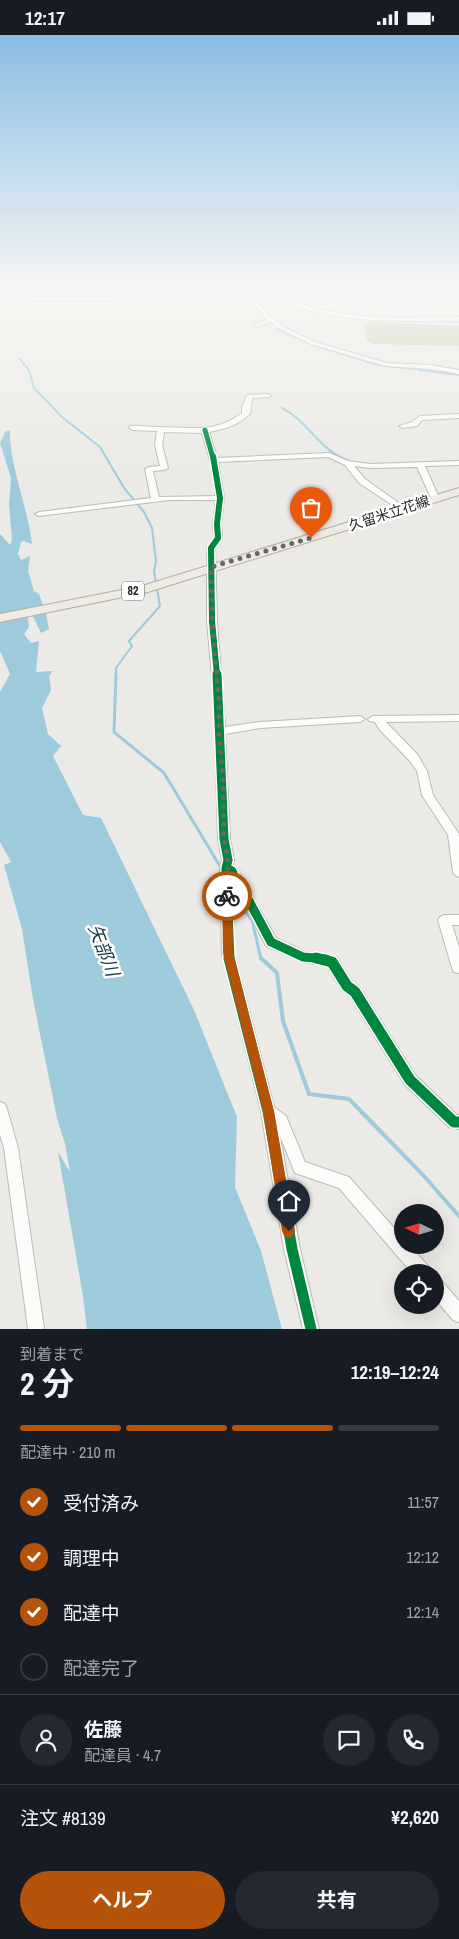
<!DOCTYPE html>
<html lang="ja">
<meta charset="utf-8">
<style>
:root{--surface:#171b24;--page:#242831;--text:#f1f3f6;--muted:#9ea1a6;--line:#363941;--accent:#b45309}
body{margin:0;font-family:"Archivo Narrow","Noto Sans JP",sans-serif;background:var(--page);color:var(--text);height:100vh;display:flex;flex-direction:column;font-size:19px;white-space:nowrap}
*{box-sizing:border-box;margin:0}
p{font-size:16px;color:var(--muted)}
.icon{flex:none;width:28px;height:28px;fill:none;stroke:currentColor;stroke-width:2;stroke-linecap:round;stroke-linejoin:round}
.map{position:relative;height:1294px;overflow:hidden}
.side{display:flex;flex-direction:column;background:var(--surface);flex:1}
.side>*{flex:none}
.needle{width:32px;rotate:275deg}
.fabs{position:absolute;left:394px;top:1169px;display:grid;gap:10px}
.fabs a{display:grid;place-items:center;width:50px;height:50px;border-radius:50%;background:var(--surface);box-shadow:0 5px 20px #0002;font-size:25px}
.pin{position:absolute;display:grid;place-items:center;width:42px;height:42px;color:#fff;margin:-51px -21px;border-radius:50% 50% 50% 0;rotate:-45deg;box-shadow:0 0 5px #0007}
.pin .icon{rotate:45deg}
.courier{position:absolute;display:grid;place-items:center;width:50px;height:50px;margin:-25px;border:4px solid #b45309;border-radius:50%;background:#fff;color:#222;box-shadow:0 1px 6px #0007}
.overview em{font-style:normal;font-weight:700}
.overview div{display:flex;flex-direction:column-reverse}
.overview{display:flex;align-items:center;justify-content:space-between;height:85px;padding:0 20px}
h1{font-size:32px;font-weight:700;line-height:38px}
.bar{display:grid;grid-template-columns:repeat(4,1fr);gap:8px 5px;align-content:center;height:60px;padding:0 20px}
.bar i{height:6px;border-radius:4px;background:var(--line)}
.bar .current{background:var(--accent)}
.bar p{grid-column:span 4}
.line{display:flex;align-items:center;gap:12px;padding:0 20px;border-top:1px solid var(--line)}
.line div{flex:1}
.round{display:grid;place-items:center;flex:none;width:52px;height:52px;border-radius:26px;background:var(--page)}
ol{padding:0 20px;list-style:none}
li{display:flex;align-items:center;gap:15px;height:55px}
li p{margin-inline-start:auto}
li .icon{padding:5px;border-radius:50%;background:var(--accent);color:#fff;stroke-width:4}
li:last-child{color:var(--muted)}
li i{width:28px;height:28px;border:2px solid var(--line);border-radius:50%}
.primary-button{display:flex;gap:10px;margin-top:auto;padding:10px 20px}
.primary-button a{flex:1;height:58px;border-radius:30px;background:var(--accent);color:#fff;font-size:20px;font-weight:700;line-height:58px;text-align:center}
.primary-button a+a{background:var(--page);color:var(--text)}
.status{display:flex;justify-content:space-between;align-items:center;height:35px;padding:0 25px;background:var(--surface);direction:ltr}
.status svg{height:14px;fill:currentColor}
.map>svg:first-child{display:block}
</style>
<div class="status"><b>12:17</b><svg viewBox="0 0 49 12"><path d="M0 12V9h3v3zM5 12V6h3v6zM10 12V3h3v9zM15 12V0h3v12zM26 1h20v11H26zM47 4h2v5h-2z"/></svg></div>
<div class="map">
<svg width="459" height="1294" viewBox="0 0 459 1294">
<rect width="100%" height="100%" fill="#ebeae6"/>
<path fill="#c4caa9" d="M372 287 459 291V311L373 309 367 306 365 290Z"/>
<path fill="#9dcbdc" d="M10 395C9 430 28 472 32 509L23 506 21 507 18 519 21 525 30 521 28 536 34 556 39 559 46 579 49 594 41 598 33 581 28 582 29 592 24 599 31 608 39 606 36 637 53 636 49 641 51 655 42 673 48 699 61 711 53 721 83 780 101 783 194 975 237 1082 235 1152 261 1216 282 1294H87L83 1261 58 1117 70 1137 65 1109 57 1083 33 964 22 894 4 830 11 827 0 807V657L10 639 0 616V499L10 510 12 505 9 469 11 443 0 408 5 397Z"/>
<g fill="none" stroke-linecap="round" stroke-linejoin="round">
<path stroke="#9dcbdc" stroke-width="2" d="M276 294 312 309
M314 310 378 330 415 334
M19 323 29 335 34 353 62 382 100 412 124 453 144 477 152 493 156 526 154 536 160 571 129 606 132 611 116 633V640
M419 335 459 340
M282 373C308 386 319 415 347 425"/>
<path stroke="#9dcbdc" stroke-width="3" d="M116 639 114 697 164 738 221 833
M232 859 252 885 261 924"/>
<path stroke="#9dcbdc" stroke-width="4" d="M261 923 277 938 283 986 309 1059 349 1064 424 1141 459 1181"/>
<g stroke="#babab7" stroke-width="2">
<path id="minor" d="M220 255H248L267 279 286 293 315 307 387 328 431 330 459 335V339L431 334 385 331 311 309 282 295 271 287 258 292H254V290L267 284 243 257 112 266H29L26 264 29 262H112Z
M266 255C277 255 284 262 294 266 308 271 321 275 335 277 376 285 418 282 459 282V286C403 286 312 291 266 255Z
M268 359 271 361 270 362 252 363 250 379C238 390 225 394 209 397L217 423 329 418 348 426 370 429 459 426V430L425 431 439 463 435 465 431 463 417 432 370 433 354 431 365 444 403 471 404 473 400 475 359 448 345 430 328 422 218 427 224 463 221 489 222 503 215 513 217 586 225 692 260 687 360 681 365 684 360 687 260 693 225 699 230 804 234 825 232 831 236 833 244 854 253 863 276 903 305 917 325 919 337 923 352 947 360 953 415 1040 457 1080H459V1094L449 1092 405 1050 350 961 342 955 327 931 303 927 266 911 245 869 233 855 234 918 274 1072 286 1081 305 1127 349 1142 402 1202V1210H409L429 1232 431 1238H412L339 1153 295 1138 280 1101 300 1214 319 1294H303L284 1214 261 1076 222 918 220 833 222 825 218 804 214 665 207 586V513L214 503 213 489 216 465H169L39 481 35 479 39 477 151 463 145 434 149 432 160 431 155 410 157 396 133 395 129 393 130 391C140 390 149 392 158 392 190 392 215 399 242 378V372L247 360ZM164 397 202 398 212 433 216 461 159 462 153 436 164 435 168 433 162 410Z
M459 379V383L422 385 417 391 403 393 399 391 412 387 420 381Z
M459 680V686L386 687 417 719 427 736 433 760 459 799V842L455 840 453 837 448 800 422 760 417 736 409 725 379 694 375 687 369 686 368 684 373 681Z
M444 880H459V890H452L459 912V938L454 937 452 933 438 885 440 882Z
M0 1067 5 1069 7 1074 18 1113 44 1294H28L4 1113 0 1100Z
M435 1243 441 1245 459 1266V1287L453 1285 435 1264Z"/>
</g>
<g stroke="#b2aea1" stroke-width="2">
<path id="major" d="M459 453V460L148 557 0 587V579L142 551Z"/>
</g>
<use href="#minor" fill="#fcfcfb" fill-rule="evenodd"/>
<use href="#major" fill="#eeebe4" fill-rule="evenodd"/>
<g stroke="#fff" stroke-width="7">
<path id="cycleway-far3" d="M205 395 213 423"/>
</g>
<g stroke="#fff" stroke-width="9">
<path id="cycleway-far2" d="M213 421 220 463 217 489 218 503 211 513 212 586 217 640"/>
</g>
<g stroke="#fff" stroke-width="12">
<path id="cycleway-far1" d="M217 639 224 804 228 825 226 833 230 924
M226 833 232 836 239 856 249 866 271 907 303 922 326 924"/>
</g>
<g stroke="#fff" stroke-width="14">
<path id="cycleway" d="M229 923 268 1076 292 1214 311 1294
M316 923 332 927 347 951 355 957 410 1045 454 1087H459"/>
</g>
<use href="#cycleway-far3" stroke="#00873e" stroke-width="5"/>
<use href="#cycleway-far2" stroke="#00873e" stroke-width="6"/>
<use href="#cycleway-far1" stroke="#00873e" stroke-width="9"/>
<use href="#cycleway" stroke="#00873e" stroke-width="11"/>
</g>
<linearGradient id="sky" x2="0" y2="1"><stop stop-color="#8abde3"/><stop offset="0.58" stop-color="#f6f6f4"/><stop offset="1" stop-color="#f6f6f4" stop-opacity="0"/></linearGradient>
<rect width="459" height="436" fill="url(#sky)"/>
<path fill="#b45309" d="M227 857 232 861 233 918 274 1076 295 1196 293 1201 289 1203 284 1201 282 1196 263 1076 223 918 222 861Z"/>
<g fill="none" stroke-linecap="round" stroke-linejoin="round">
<path stroke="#696865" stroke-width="5" stroke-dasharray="0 9" d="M227 861 228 825 224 804 223 747 219 696V665L212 586 211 532 311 503"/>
</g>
<g text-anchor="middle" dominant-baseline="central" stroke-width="5" stroke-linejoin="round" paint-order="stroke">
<rect fill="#fff" stroke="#656463" stroke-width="1" x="122" y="546.5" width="22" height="19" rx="4"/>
<g font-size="12" font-weight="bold" fill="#232220">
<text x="133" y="556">82</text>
</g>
<g font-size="14" fill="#232220" stroke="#fff">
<text transform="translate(389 478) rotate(-18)">久留米立花線</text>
</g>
<g font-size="18" font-style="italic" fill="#183843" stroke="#fff">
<text transform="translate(104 915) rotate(69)">矢部川</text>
</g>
</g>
</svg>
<div class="fabs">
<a><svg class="needle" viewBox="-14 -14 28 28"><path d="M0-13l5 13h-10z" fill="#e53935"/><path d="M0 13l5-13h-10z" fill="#9ea1a6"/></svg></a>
<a><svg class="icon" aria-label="locate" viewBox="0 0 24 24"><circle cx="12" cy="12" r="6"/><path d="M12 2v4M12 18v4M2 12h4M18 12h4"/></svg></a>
</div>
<div class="pin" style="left:311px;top:503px;background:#ea580c"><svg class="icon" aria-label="bag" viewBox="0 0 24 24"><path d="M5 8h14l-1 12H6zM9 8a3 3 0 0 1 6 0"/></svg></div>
<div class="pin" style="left:289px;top:1196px;background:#1f2937"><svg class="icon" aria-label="home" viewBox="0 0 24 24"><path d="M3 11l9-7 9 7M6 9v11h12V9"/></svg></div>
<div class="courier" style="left:227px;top:861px"><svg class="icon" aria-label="bike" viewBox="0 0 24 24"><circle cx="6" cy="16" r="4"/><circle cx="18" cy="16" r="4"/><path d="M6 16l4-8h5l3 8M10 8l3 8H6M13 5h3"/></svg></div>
</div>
<section class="side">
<div class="overview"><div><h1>2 分</h1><p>到着まで</p></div><em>12:19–12:24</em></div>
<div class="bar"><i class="current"></i><i class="current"></i><i class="current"></i><i></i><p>配達中 · 210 m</p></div>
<ol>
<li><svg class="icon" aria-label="check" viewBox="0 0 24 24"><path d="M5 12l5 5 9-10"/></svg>受付済み<p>11:57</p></li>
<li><svg class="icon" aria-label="check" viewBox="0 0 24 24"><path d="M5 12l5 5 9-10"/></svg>調理中<p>12:12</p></li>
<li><svg class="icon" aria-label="check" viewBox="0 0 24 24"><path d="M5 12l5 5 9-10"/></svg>配達中<p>12:14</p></li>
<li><i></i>配達完了</li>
</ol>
<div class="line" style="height:90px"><a class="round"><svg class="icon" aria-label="person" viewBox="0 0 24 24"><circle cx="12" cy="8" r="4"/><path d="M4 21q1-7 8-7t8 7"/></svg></a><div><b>佐藤</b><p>配達員 · 4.7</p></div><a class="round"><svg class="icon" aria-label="chat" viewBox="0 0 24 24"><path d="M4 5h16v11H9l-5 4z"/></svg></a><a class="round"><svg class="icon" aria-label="phone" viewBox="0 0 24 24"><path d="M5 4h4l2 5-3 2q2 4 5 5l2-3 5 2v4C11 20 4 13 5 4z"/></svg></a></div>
<div class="line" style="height:65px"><div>注文 #8139</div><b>¥2,620</b></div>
<div class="primary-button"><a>ヘルプ</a><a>共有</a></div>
</section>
